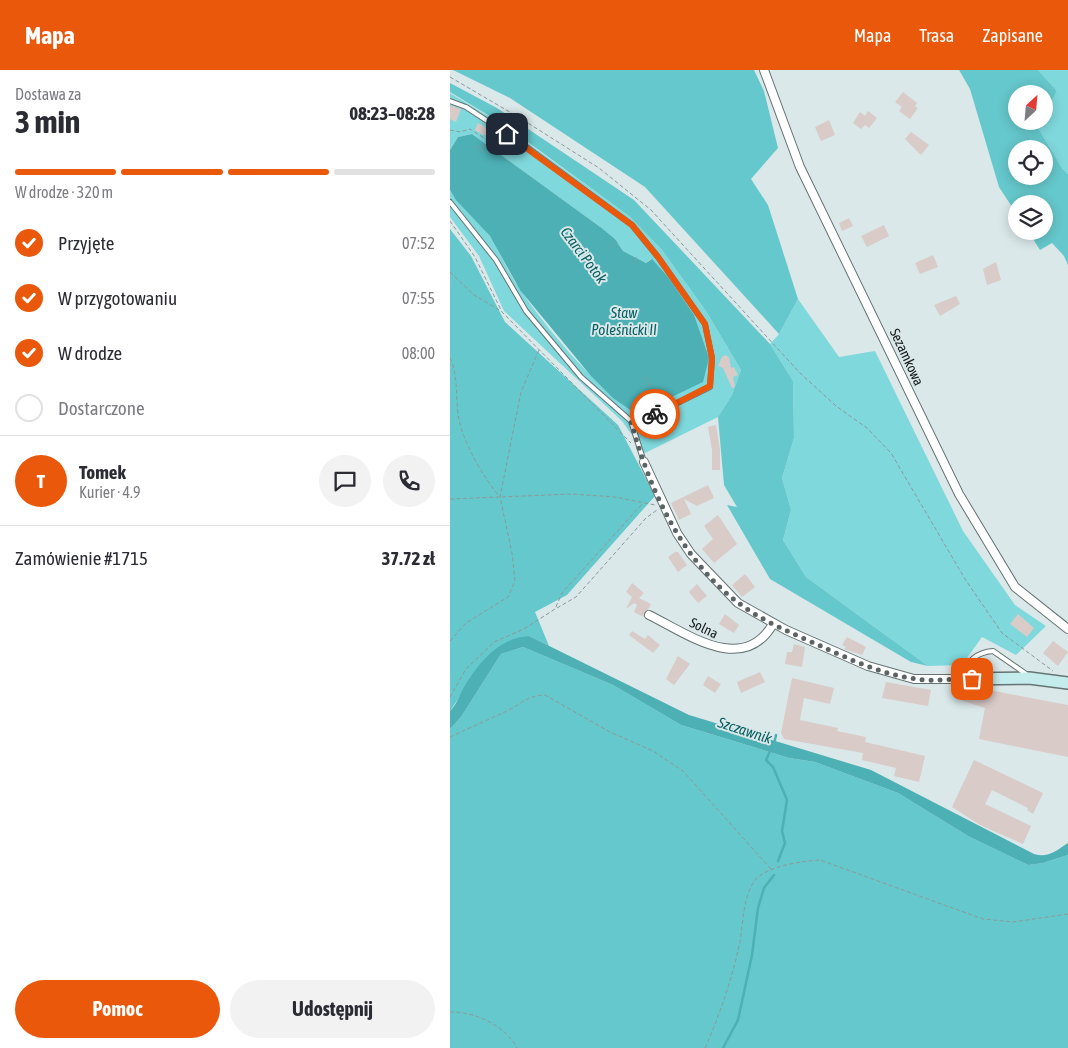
<!DOCTYPE html>
<html lang="pl">
<meta charset="utf-8">
<style>
:root{--surface:#fff;--page:#f2f2f3;--text:#2b2b33;--muted:#7c7c81;--line:#e1e1e2;--accent:#ea580c}
body{margin:0;font-family:"Asap Condensed",sans-serif;background:var(--page);color:var(--text);height:100vh;display:flex;flex-direction:column;font-size:19px;white-space:nowrap}
*{box-sizing:border-box;margin:0}
p{font-size:16px;color:var(--muted)}
.icon{flex:none;width:28px;height:28px;fill:none;stroke:currentColor;stroke-width:2;stroke-linecap:round;stroke-linejoin:round}
.map{position:relative;flex:1;overflow:hidden}
.side{display:flex;flex-direction:column;background:var(--surface);width:450px}
.side>*{flex:none}
.needle{width:32px;rotate:26deg}
.fabs{position:absolute;left:558px;top:15px;display:grid;gap:10px}
.fabs a{display:grid;place-items:center;width:45px;height:45px;border-radius:50%;background:var(--surface);box-shadow:0 2px 12px #0003;font-size:25px}
.pin{position:absolute;display:grid;place-items:center;width:42px;height:42px;color:#fff;margin:-21px;border-radius:10px;box-shadow:0 2px 8px #0006}
.courier{position:absolute;display:grid;place-items:center;width:50px;height:50px;margin:-25px;border:4px solid #ea580c;border-radius:50%;background:#fff;color:#222;box-shadow:0 1px 6px #0007}
.head em{font-style:normal;font-weight:700}
.head div{display:flex;flex-direction:column-reverse}
.head{display:flex;align-items:center;justify-content:space-between;height:85px;padding:0 15px}
h1{font-size:32px;font-weight:700;line-height:38px}
.bar{display:grid;grid-template-columns:repeat(4,1fr);gap:8px 5px;align-content:center;height:60px;padding:0 15px}
.bar i{height:6px;border-radius:4px;background:var(--line)}
.bar .current{background:var(--accent)}
.bar p{grid-column:span 4}
.line{display:flex;align-items:center;gap:12px;padding:0 15px;border-top:1px solid var(--line)}
.line div{flex:1}
.round{display:grid;place-items:center;flex:none;width:52px;height:52px;border-radius:26px;background:var(--page)}
ol{padding:0 15px;list-style:none}
li{display:flex;align-items:center;gap:15px;height:55px}
li p{margin-inline-start:auto}
li .icon{padding:5px;border-radius:50%;background:var(--accent);color:#fff;stroke-width:4}
li:last-child{color:var(--muted)}
li i{width:28px;height:28px;border:2px solid var(--line);border-radius:50%}
.action{display:flex;gap:10px;margin-top:auto;padding:10px 15px}
.action a{flex:1;height:58px;border-radius:30px;background:var(--accent);color:#fff;font-size:20px;font-weight:700;line-height:58px;text-align:center}
.action a+a{background:var(--page);color:var(--text)}
header{display:flex;align-items:center;gap:30px;box-sizing:border-box;height:70px;padding:0 25px;background:var(--accent);color:#fff}
header strong{font-size:24px}
nav{display:flex;gap:28px;margin-inline-start:auto;font-size:18px}
main{display:flex;flex:1;min-height:0}
.map>svg:first-child{display:block}
</style>
<header>
<strong>Mapa</strong>
<nav><a>Mapa</a><a>Trasa</a><a>Zapisane</a></nav>
</header>
<main>
<section class="side">
<div class="head"><div><h1>3 min</h1><p>Dostawa za</p></div><em>08:23–08:28</em></div>
<div class="bar"><i class="current"></i><i class="current"></i><i class="current"></i><i></i><p>W drodze · 320 m</p></div>
<ol>
<li><svg class="icon" aria-label="check" viewBox="0 0 24 24"><path d="M5 12l5 5 9-10"/></svg>Przyjęte<p>07:52</p></li>
<li><svg class="icon" aria-label="check" viewBox="0 0 24 24"><path d="M5 12l5 5 9-10"/></svg>W przygotowaniu<p>07:55</p></li>
<li><svg class="icon" aria-label="check" viewBox="0 0 24 24"><path d="M5 12l5 5 9-10"/></svg>W drodze<p>08:00</p></li>
<li><i></i>Dostarczone</li>
</ol>
<div class="line" style="height:90px"><b class="round" style="background:var(--accent);color:#fff">T</b><div><b>Tomek</b><p>Kurier · 4.9</p></div><a class="round"><svg class="icon" aria-label="chat" viewBox="0 0 24 24"><path d="M4 5h16v11H9l-5 4z"/></svg></a><a class="round"><svg class="icon" aria-label="phone" viewBox="0 0 24 24"><path d="M5 4h4l2 5-3 2q2 4 5 5l2-3 5 2v4C11 20 4 13 5 4z"/></svg></a></div>
<div class="line" style="height:65px"><div>Zamówienie #1715</div><b>37.72 zł</b></div>
<div class="action"><a>Pomoc</a><a>Udostępnij</a></div>
</section>
<div class="map">
<svg width="618" height="978" viewBox="0 0 618 978">
<rect width="100%" height="100%" fill="#dae8e9"/>
<path fill="#7fd8dc" d="M588 0H618V104L612 98 587 56 590 51H594V45L607 21Z
M0 23 50 53 179 146 212 180 256 241 291 300 282 325 268 347 195 383 172 351 54 241 29 186 0 147V120C11 138 28 150 40 166 51 183 58 203 70 219 99 262 143 314 186 344L201 189 196 193 173 181 165 169 153 159 22 64 8 67 0 80Z
M348 229 389 287 425 281 513 461 565 535 596 556 566 585 532 567 512 595 478 596 356 507 333 470 341 440 332 408 344 368 343 311 320 274 329 264Z"/>
<path fill="#65c8cc" fill-rule="evenodd" d="M3 0H304L314 21 328 78 301 109 318 135 348 229 329 264 195 117 60 28Z
M509 0H588L607 21 594 45V24H566V51H590L587 56 612 98 618 104V195L614 186 602 173 590 180 578 161H594V134H566V143L549 117 520 19ZM566 79H594V106H566Z
M0 13 47 38 184 130 320 274 343 311 344 368 332 408 341 440 333 470 356 507 478 596 461 592 320 509 277 435 287 437 274 415 268 347 282 325 291 300 256 241 212 180 179 146 56 56 0 22Z
M0 159 21 186 55 252 168 355 205 426 117 525 85 542 99 576 79 566 31 595 0 641Z
M73 577 163 615 231 655 339 688 365 692 448 723 518 766 578 795 593 793 618 785V978H0V659L11 647 51 584Z"/>
<path fill="#4cb0b5" d="M22 64 153 159 165 169 173 181 196 193 202 189 218 207 244 245 259 288 253 312 186 344 163 328 141 306 70 220 40 166 6 130 0 120V80L8 67Z
M79 566 239 645 421 700 584 784C598 788 606 781 618 773V785L593 793 578 795 518 766 448 723 365 692 339 688 231 655 163 615 73 577 51 584 11 647 0 659V641C7 634 9 626 14 617 29 593 48 568 79 566Z"/>
<g fill="none" stroke-linecap="round" stroke-linejoin="round">
<path stroke="#4cb0b5" stroke-width="2.5" d="M208 332 210 338
M324 674 326 665
M320 681 316 690 323 697 337 730 332 761 335 773 328 791
M273 978 288 950 302 885 308 838 314 818 324 805"/>
</g>
<path fill="#d8cbc8" d="M453 22 467 33 465 36 468 38 460 49 449 41 452 37 445 32Z
M0 35 11 39 6 52 0 49Z
M418 41 427 48 419 58 415 55 411 59 403 53 410 42 415 46Z
M379 50 385 65 371 71 365 57Z
M28 53 34 56 37 60 36 65H33L25 60Z
M461 62 479 75 471 85 455 69Z
M52 65 58 69 62 80 45 72 42 67Z
M399 148 403 156 392 161 389 153Z
M434 155 439 166 417 177 411 166Z
M483 185 488 197 470 204 465 193Z
M546 192 551 210 537 215 533 199Z
M506 226 510 234 490 246 484 235Z
M275 285 279 287 281 298 284 297 288 305 283 307 285 317 282 318 273 298 268 296 272 287Z
M266 355 270 380V400H262V380L258 357Z
M258 415 264 428 247 436 234 429 241 444 229 450 221 433Z
M268 445 287 474 264 493 252 479 263 469 254 456Z
M225 482H228L237 495 228 502 218 487Z
M295 504 305 517 292 527 282 515Z
M182 513 194 523 189 528 201 534 194 547 184 542 187 535 184 533 176 539 182 527 176 522Z
M247 514 257 526 248 533 239 522Z
M275 544 289 555 284 563 269 554Z
M568 544 584 558 577 567 560 554Z
M182 561 195 569 198 565 210 575 203 583 179 565Z
M397 567 416 577 412 585 394 579 396 577 392 575Z
M603 571 618 582 608 596 593 583Z
M344 574 355 577 352 597 335 594 337 582H342Z
M228 586 240 594 224 615 216 609Z
M310 602 315 612 291 623 287 612Z
M258 606 271 614 265 623 253 615Z
M342 608 384 618 380 634 354 628 350 650 388 658 387 661 416 667 415 672 475 686 469 712 444 706 446 698 412 690 413 683 334 669 331 663Z
M436 612 481 620 478 636 432 628Z
M517 616 618 635V687L529 669 535 638 513 631Z
M524 690 593 723 583 744 577 740 578 738 542 720 535 734 581 756 573 774 530 755 502 737Z"/>
<g fill="none" stroke-linecap="round" stroke-linejoin="round">
<g stroke="#667373" stroke-width="6">
<path id="lane" d="M0 31 16 37 71 73 182 155 208 187 255 254 262 288 260 317 193 350 181 351
M0 132 46 190 76 241 131 307 181 351 194 392
M521 606C511 591 530 582 543 581L576 604"/>
</g>
<g stroke="#667373" stroke-width="10">
<path id="street" d="M314 0 350 97 509 424 565 517 618 559
M194 392 227 463 241 484 288 533 336 560 418 596 464 609H513
M199 545C236 563 293 606 323 554"/>
</g>
<g stroke="#667373" stroke-width="14">
<path id="secondary" d="M513 609 579 608 618 613"/>
</g>
<path stroke="#8d9899" stroke-width="1" stroke-dasharray="4 2.5" stroke-linecap="butt" d="M0 7 70 48 149 98 201 140 349 302 386 336 417 358 441 383 515 509 552 563 603 601
M0 60 10 62 20 59 37 70 31 79
M25 76 37 83
M0 151 25 187 52 242 181 373
M161 177 167 171
M183 193 187 187
M0 202 24 225 51 241
M0 288C9 307 5 330 9 350 14 374 34 408 49 426
M196 307 207 333
M0 429 122 424 165 427 205 435
M107 538 126 527 196 448 207 440
M0 571 16 553 58 527 65 511 62 483 50 427 71 322 89 280
M0 627 16 599 44 572 74 559 105 539 112 523 192 434
M0 667C19 658 40 649 59 640 72 633 79 625 95 625L158 661 203 681 233 701 321 799
M0 942C24 941 56 956 67 978
M255 978C270 944 282 909 290 872 293 853 293 830 303 813 313 796 353 791 370 790L533 849 563 852 618 844"/>
<use href="#lane" stroke="#fff" stroke-width="4"/>
<use href="#street" stroke="#fff" stroke-width="8"/>
<use href="#secondary" stroke="#c4eced" stroke-width="11"/>
</g>
<g fill="none" stroke-linecap="round" stroke-linejoin="round">
<path stroke="#5b6364" stroke-width="5" stroke-dasharray="0 9" d="M205 344 193 350 181 351C198 416 231 489 286 531 311 551 344 564 373 577 401 590 434 605 466 609 484 612 504 608 522 609"/>
<path stroke="#ea580c" stroke-width="6" d="M57 64 182 155 208 187 255 254 262 288 260 316 205 344"/>
</g>
<g text-anchor="middle" dominant-baseline="central" stroke-width="4" stroke-linejoin="round" paint-order="stroke">
<g font-size="14" fill="#161b1c" stroke="#dae8e9">
<text transform="translate(457 287) rotate(65)">Sezamkowa</text>
<text transform="translate(254 558) rotate(26)">Solna</text>
</g>
<g font-size="15" font-style="italic" fill="#076063" stroke="#dae8e9">
<text transform="translate(134 185) rotate(53)">Czarci Potok</text>
<text x="174" y="242">Staw<tspan x="174" dy="17">Poleśnicki II</tspan></text>
<text transform="translate(295 660) rotate(18)">Szczawnik</text>
</g>
</g>
</svg>
<div class="fabs">
<a><svg class="needle" viewBox="-14 -14 28 28"><path d="M0-13l5 13h-10z" fill="#e53935"/><path d="M0 13l5-13h-10z" fill="#7c7c81"/></svg></a>
<a><svg class="icon" aria-label="locate" viewBox="0 0 24 24"><circle cx="12" cy="12" r="6"/><path d="M12 2v4M12 18v4M2 12h4M18 12h4"/></svg></a>
<a><svg class="icon" aria-label="layers" viewBox="0 0 24 24"><path d="M12 4l9 5-9 5-9-5zM3 14l9 5 9-5"/></svg></a>
</div>
<div class="pin" style="left:522px;top:609px;background:#ea580c"><svg class="icon" aria-label="bag" viewBox="0 0 24 24"><path d="M5 8h14l-1 12H6zM9 8a3 3 0 0 1 6 0"/></svg></div>
<div class="pin" style="left:57px;top:64px;background:#1f2937"><svg class="icon" aria-label="home" viewBox="0 0 24 24"><path d="M3 11l9-7 9 7M6 9v11h12V9"/></svg></div>
<div class="courier" style="left:205px;top:344px"><svg class="icon" aria-label="bike" viewBox="0 0 24 24"><circle cx="6" cy="16" r="4"/><circle cx="18" cy="16" r="4"/><path d="M6 16l4-8h5l3 8M10 8l3 8H6M13 5h3"/></svg></div>
</div>
</main>
